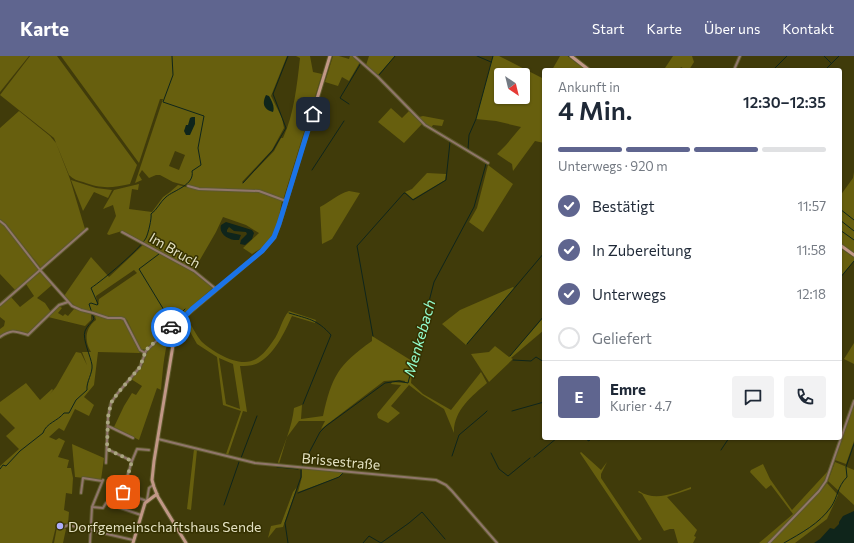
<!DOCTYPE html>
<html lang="de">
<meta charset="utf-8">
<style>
:root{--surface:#fff;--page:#f2f2f3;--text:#1f2937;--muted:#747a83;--line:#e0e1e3;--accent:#5f658f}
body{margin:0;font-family:Commissioner,sans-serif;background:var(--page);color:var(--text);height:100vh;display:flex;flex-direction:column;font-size:15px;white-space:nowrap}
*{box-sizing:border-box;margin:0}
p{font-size:13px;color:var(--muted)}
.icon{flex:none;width:22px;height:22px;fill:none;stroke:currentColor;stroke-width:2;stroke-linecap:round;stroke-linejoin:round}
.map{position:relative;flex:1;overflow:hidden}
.panel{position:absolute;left:542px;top:12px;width:300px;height:372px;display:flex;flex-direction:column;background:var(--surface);border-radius:4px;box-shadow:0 1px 3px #0004}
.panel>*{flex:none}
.needle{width:26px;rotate:145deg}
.buttons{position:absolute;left:494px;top:12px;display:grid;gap:8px}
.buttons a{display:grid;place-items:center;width:36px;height:36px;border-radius:4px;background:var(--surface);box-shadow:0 1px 3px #0004;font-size:20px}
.pin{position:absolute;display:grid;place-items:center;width:34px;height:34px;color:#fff;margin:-17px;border-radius:8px;box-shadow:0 2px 6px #0006}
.courier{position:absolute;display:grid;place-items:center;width:40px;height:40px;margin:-20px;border:3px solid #1a73e8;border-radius:50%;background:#fff;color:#222;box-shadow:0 1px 5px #0007}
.headline em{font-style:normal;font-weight:600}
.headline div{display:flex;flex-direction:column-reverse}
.headline{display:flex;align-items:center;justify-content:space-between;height:68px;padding:0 16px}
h1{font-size:26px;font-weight:600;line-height:30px}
.bar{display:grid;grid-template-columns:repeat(4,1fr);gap:6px 4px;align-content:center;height:48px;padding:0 16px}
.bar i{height:5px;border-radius:3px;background:var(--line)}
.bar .current{background:var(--accent)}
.bar p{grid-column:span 4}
.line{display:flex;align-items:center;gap:10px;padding:0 16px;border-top:1px solid var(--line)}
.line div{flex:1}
.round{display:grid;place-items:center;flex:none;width:42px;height:42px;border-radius:4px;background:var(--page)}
ol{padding:0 16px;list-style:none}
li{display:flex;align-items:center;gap:12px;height:44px}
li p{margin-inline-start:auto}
li .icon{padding:4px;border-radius:50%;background:var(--accent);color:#fff;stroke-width:4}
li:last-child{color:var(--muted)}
li i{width:22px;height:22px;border:2px solid var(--line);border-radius:50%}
header{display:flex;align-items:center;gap:24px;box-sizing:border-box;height:56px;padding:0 20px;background:var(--accent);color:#fff}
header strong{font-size:19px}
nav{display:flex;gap:22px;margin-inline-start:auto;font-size:14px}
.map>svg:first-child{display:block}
</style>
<header>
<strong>Karte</strong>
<nav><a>Start</a><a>Karte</a><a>Über uns</a><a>Kontakt</a></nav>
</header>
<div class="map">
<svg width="854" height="487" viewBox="0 0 854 487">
<rect width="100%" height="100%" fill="#403b0a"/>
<path fill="#675f0e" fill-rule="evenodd" d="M0 0H29L0 36Z
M30 0H57L137 109 130 128C112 132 101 133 83 126 78 125 73 123 69 119L54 82 0 39Z
M61 0H287L271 40 282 62 284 72 272 94 242 126 243 127 274 95 281 82H283C294 58 297 29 300 2L296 0H310L313 16 322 18 283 144 257 133H199L173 126 160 119H156L149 122 142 114 139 119 142 124 135 127 163 43H160L139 107ZM175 95 185 99 179 114 169 110Z
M333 0H339L349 3 350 0H353L360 6 349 25 342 21 338 30 325 26Z
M369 0H395L378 19 366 9Z
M493 0H499L544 23V87L535 85 513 115 512 108 497 98 506 89 521 71 496 65 476 63ZM501 19H523V41H501Z
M560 0H568L586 14H552Z
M673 0H692L694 6 689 14H686L681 11 679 14H669L665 12Z
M391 52 402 62 409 55 422 68 404 87 378 66Z
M19 55 50 80 56 87 70 123 85 173 41 212 6 168 0 163V72Z
M423 60 444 64 442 70 433 69 431 72 425 68 419 61Z
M488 109 513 128 483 176 469 166 477 152Z
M854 116V197L840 187V140L853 122Z
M427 117 446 118 445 124 413 143 405 136 412 133Z
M71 124 96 132 112 134 108 142 94 136 83 155Z
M139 128 138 134 132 133 129 153 152 156 163 141 170 136 178 129 199 134 258 136 282 145C279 160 277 178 265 189 261 193 256 195 252 198L243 192 259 177 246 169 223 161 216 176 194 214 122 175 109 179 107 178 116 160 113 149 103 153 114 134Z
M349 135 360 137 332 183 322 188 320 151C330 146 338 138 349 135Z
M0 166C16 178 27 199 39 214L16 235 0 218Z
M143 189 193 216 213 232C189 252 168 273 146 294L141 293 127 264 123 261 108 262 99 258 77 252 64 240 91 201 109 221ZM134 214 137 217 99 243 98 250 97 248 96 240Z
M840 192 854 201V205L840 221Z
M39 217H41L52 229 37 242 45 247 51 256 28 278C17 273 10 274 0 280V273L4 270 5 265 0 261V250L11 241 20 251 34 240 26 228Z
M513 231 514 232 466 289 442 268 460 254Z
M59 250 62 252 58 257 63 260 65 258 68 260 74 253 91 258V264L85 270 48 261Z
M289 255 316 264 315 267 292 260C285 276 273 301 256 308 250 310 245 310 240 310L247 356 243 355 228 399 226 398 241 355 223 349 217 301 197 288 184 265 186 262 188 264C192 270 196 279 201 285 213 296 240 313 256 303 263 299 269 291 273 285 280 276 282 262 289 255ZM219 302 233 308 240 353 226 348Z
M93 257 107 263H120L123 264 140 297 98 296 94 329 84 341 94 349 89 360 75 353 64 375 59 372 49 381 56 384 59 382 65 385 58 401 69 404 67 412H71L73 422 72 438 66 437 64 454 69 456 68 468 57 466 52 487H0V410L19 393 6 380 15 372 0 357V346L26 327 40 344 52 333 53 334 50 338 56 331 76 296 81 297 87 309 82 296H91C84 285 85 272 96 264L95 260Z
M544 261V274L511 302 513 303 489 326 471 298 489 296 495 290 509 301Z
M173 271C164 290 163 313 161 334L157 332 139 384 114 371 124 350 132 337 136 339 142 330 131 323 143 308 147 295Z
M372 280 412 305 411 307 413 308 411 327 423 338 451 354 481 316 487 327C472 340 453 355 454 377L444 353 422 339 409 329 391 350 400 357 388 367 378 362 377 358 401 329 391 328 392 326 405 327V325L400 324 384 325 321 373 325 365H299L287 381 279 408 278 406C284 388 292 371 294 352L302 349 301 363 323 360C332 320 338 309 372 285Z
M854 287V308L844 303Z
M854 349V385L846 408 835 404Z
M72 388 104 402 101 424 75 421Z
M194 393 197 394 191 454 187 453Z
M581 396 601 414 607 406 601 418V422L642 483 639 485 580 397Z
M835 406 854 414V449L828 425Z
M763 408 770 423 792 454 827 416 829 417 818 434 767 487H759L793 458 771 429 766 433 750 416 751 414Z
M302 412 344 416 339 421 298 436 302 421Z
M827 427 838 439 827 463 795 487H770L820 436Z
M297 431 283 471 276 472 268 482 271 470 281 468 293 436Z
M691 431V433L667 441 697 474 694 480 696 481 693 487H678L674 473H670L664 475 642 438 638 436 639 435C655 446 675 437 691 431Z
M57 471 66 473 63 487H54Z"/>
<path fill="#0f251b" d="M266 39 269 40C272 45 275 51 273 56 263 53 262 47 266 39Z
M192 61H195V68L190 79H186L184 75 186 69H188L190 62Z
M226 166 252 174 254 177 252 183 245 189 240 188 241 184 247 178 246 176 234 175 229 171 227 174V176L241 179 239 184C231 185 218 179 221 169Z
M854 455V487H814L820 483 830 472 834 473 839 468V466L843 460Z"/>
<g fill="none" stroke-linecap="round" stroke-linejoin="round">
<path stroke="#0f251b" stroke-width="1" d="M477 0 491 6
M568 0 577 7
M824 0 831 7
M581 6 592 14
M736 7 739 0
M773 14 787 0
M825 14 839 0
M379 19 395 0
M349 48 340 42 361 7
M487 105 468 93 469 79 476 63 493 0
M312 114 344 65
M243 127 273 94 286 72 273 38 288 0
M840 153 854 164
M840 164 854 175
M840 174 854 184
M840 191 851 199
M159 198 139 213 170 264 173 265 185 253
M840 222 854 205
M289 257C308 263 317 263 331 279L303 348
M373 280 357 190 404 137H405L413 144 446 124 450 86
M467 288 544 197
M510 300 544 260
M513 304 531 305 536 301 544 306
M512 355 544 346
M584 382 589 385 591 382
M721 394 729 382
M491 397 499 413 508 420 530 402
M452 400 459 379 485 357 487 355
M534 401 557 382
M241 402 257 360
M302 410 320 376 326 370 385 327 399 325 408 327 434 226 474 151 486 108
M277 411 298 413
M0 413 3 409 6 410 20 395 43 377C46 367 58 365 64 357H69L76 344 87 334C86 326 93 317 92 309 91 301 82 283 85 275 87 270 91 267 94 263L89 248 91 247 97 249 98 248 91 232C103 224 140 193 146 182 148 178 152 162 151 158 157 154 160 146 166 141 174 134 195 129 192 115L201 109 198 92 204 60 163 46 173 19 172 0
M298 437 339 421 344 416
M224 449 239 406
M288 487 285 467 301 421V413
M363 487 369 480 381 487 409 467 422 456 445 483
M784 487C801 477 819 468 831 451 838 441 837 431 847 421L846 411 854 388"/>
<g stroke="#5d592b" stroke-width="4">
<path id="street" d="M354 0 378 21 425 69 488 107
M734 14 740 0
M188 130 199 133 259 135 286 145
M0 165 5 169 40 214 72 250 81 254 93 257 108 262H121L124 263 140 294 145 297
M122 176 194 215 216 233
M0 249 87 173
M0 281C12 273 15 275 28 279L59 249 68 246
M108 370 133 382
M158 383 255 407 436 424 446 429 452 435 497 487
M107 393 132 405 123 434 124 437 147 445
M132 405 137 393 149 394
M106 407 108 361 111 347 117 338 140 311 146 295 172 270 175 269 178 270
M81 437 83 422 102 425
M147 444 149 432 153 429
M92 451 103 452 106 447 141 459
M64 471 68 469 133 484
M90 487 92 451 103 424
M769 487 819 435 826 425 854 345"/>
</g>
<g stroke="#5d592b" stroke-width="5">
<path id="secondary" d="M571 0 589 14
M840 189 854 199
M133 487 145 447 157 438
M186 487 158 441 154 431 152 424 154 405 175 277 178 270 185 260 262 195 274 181 279 168 330 0"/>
</g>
<use href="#street" stroke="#90766b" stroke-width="2"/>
<use href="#secondary" stroke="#c19786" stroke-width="3"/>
</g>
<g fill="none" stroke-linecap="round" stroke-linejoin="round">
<path stroke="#aaa681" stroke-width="4" stroke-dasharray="0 7.2" d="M123 436 132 405 107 393 108 361 111 347 117 338 140 311 146 294 171 271"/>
<path stroke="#1a73e8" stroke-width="5" d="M171 271 175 269 178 270 185 260 192 253 262 195 274 181 279 168 313 58"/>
</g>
<circle fill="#aeaefa" stroke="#353100" stroke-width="1.5" cx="60" cy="470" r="4"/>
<g text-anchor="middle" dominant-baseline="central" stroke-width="3" stroke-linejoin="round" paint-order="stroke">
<g font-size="14" fill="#e3e0c1" stroke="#353100">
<text transform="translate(175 194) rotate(30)">Im Bruch</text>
<text transform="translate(341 405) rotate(5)">Brissestraße</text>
</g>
<g font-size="14" fill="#e3e0c1" stroke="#353100" text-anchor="start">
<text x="68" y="470">Dorfgemeinschaftshaus Sende</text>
</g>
<g font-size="15" font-style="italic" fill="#93fccd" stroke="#353100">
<text transform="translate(419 282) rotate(-74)">Menkebach</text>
</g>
</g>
</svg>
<div class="buttons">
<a><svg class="needle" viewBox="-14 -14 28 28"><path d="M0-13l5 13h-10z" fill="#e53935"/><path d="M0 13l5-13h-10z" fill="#747a83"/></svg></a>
</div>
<div class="pin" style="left:123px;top:436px;background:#ea580c"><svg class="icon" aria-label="bag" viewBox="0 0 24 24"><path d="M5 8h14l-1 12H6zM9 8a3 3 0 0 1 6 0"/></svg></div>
<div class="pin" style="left:313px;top:58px;background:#1f2937"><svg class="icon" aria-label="home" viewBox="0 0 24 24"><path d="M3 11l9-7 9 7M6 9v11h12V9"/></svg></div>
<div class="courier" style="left:171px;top:271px"><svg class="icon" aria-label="car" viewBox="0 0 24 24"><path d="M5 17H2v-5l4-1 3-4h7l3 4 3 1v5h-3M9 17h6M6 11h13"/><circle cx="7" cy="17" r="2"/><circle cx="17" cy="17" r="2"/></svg></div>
<section class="panel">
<div class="headline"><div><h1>4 Min.</h1><p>Ankunft in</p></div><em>12:30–12:35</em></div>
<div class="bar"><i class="current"></i><i class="current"></i><i class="current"></i><i></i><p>Unterwegs · 920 m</p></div>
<ol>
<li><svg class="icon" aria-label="check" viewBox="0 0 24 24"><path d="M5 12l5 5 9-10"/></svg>Bestätigt<p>11:57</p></li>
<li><svg class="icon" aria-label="check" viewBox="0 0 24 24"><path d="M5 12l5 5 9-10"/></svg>In Zubereitung<p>11:58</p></li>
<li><svg class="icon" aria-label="check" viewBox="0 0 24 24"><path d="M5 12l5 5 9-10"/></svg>Unterwegs<p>12:18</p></li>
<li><i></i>Geliefert</li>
</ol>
<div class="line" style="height:72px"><b class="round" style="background:var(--accent);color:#fff">E</b><div><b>Emre</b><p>Kurier · 4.7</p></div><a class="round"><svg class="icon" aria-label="chat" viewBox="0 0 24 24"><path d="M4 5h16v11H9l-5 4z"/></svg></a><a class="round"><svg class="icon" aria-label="phone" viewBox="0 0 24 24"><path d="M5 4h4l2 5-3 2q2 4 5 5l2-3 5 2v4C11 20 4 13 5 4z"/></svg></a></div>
</section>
</div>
